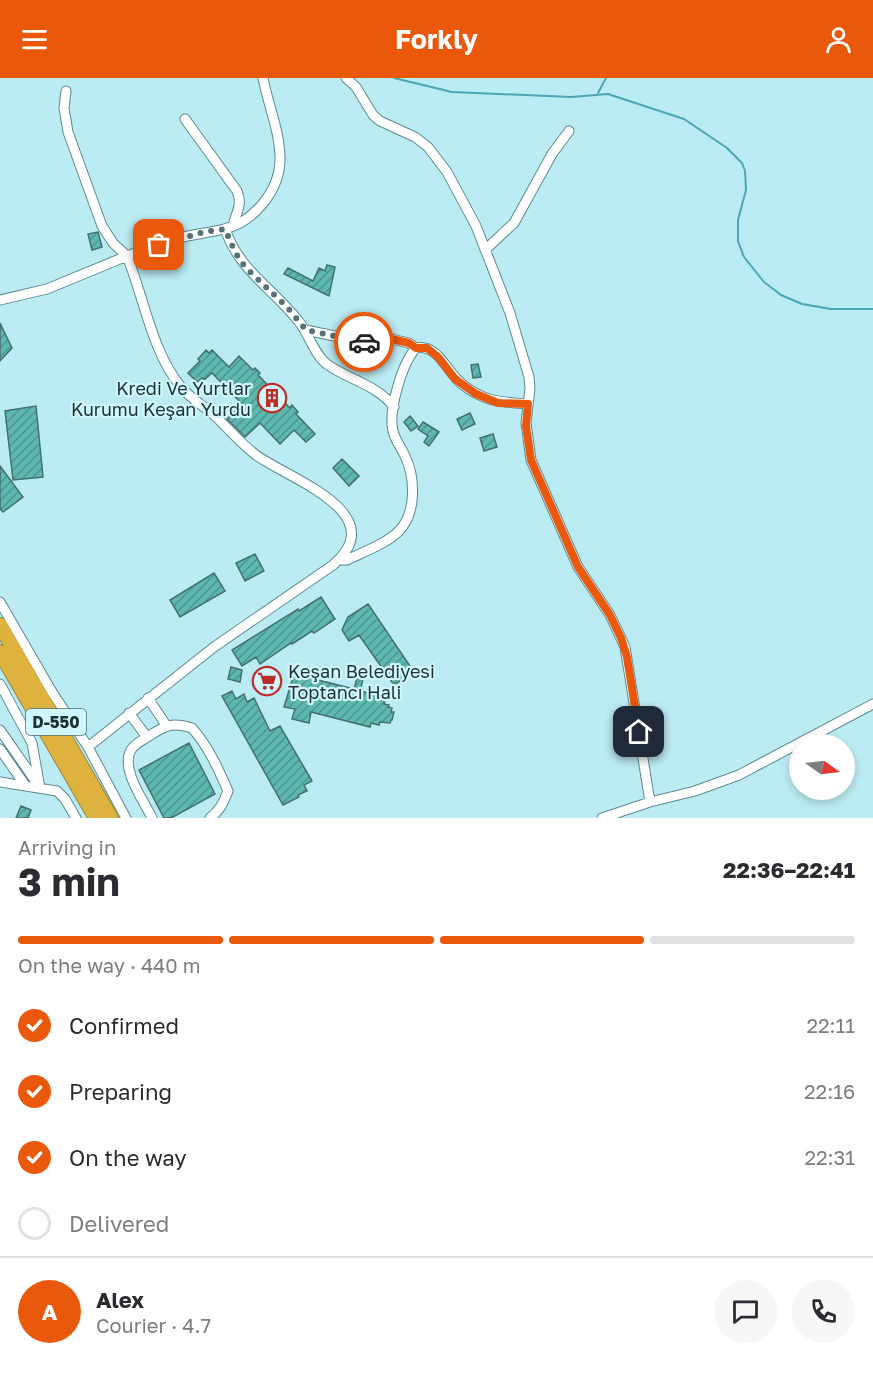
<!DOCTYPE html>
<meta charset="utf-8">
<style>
:root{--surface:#fff;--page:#f7f7f7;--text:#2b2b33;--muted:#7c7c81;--line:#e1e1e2;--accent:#ea580c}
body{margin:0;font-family:"Golos Text",sans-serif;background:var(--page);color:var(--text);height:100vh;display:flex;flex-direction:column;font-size:22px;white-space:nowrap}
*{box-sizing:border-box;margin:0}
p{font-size:20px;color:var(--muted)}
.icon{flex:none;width:33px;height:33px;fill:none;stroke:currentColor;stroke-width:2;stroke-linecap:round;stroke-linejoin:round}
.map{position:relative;height:740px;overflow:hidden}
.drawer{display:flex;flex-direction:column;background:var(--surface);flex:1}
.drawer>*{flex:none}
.needle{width:39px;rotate:104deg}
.fabs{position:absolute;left:789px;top:656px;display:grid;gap:12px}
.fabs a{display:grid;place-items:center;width:66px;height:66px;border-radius:50%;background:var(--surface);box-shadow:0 3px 9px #0003;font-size:30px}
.pin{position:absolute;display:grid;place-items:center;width:51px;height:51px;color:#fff;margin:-26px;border-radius:12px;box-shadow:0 3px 9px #0006}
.courier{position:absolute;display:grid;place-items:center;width:60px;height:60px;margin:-30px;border:4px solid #ea580c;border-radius:50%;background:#fff;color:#222;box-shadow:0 2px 8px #0007}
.head em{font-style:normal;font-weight:700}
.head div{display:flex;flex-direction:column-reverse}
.head{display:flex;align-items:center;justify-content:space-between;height:102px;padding:0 18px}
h1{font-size:39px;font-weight:700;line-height:45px}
.bar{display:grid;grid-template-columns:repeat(4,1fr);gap:9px 6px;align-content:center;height:72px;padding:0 18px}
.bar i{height:8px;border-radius:4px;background:var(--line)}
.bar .on{background:var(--accent)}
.bar p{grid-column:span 4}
.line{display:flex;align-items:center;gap:15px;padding:0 18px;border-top:2px solid var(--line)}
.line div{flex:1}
.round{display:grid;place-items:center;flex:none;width:63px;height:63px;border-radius:32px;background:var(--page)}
ol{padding:0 18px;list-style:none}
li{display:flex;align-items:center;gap:18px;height:66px}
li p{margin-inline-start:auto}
li .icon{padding:6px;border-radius:50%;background:var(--accent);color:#fff;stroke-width:4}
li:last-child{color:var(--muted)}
li i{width:33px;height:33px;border:3px solid var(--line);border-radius:50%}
header{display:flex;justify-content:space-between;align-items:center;height:78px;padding:0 18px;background:var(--accent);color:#fff;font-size:27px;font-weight:700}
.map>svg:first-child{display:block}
</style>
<header><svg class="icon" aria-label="menu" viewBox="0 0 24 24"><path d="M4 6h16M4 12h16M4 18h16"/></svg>Forkly<svg class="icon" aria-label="person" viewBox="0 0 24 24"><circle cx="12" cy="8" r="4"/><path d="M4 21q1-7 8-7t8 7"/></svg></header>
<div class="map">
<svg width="873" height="740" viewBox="0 0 873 740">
<defs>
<pattern id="building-hatch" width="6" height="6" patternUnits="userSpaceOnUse" patternTransform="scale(1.5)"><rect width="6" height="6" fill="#5db8b0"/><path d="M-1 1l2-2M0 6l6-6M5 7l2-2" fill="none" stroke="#4c9690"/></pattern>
</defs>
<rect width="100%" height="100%" fill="#bbebf3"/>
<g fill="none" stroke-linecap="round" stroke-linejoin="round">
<path stroke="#4ca7b4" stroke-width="2" d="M394 0 452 14 571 19 608 16 684 41 727 70 742 85 745 93 746 112 738 142V163L744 179 764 204 781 217 802 226 831 231H873
M598 15 606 0"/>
</g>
<path fill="url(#building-hatch)" stroke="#43706c" stroke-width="1.5" d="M98 154 102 169 92 172 88 156Z
M327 187 335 189 329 218 284 196 288 190 313 203 319 190 325 193Z
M0 245 12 270 0 283Z
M206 272 209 275 212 272 229 289 239 278 253 292 255 290 260 295 258 297 290 330 292 327 298 334 296 336 315 356 306 364 294 352 280 366 260 345 245 359 227 341 242 326 212 295 204 302 202 300 197 304 188 295 200 283 198 281Z
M478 286 481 299 473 300 471 287Z
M36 328 43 399 13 402 5 333Z
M470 335 475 346 462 352 457 341Z
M410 338 418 348 411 353 404 344Z
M423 344 439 354 429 368 424 364 428 358 418 351Z
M493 356 497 369 484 373 480 360Z
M342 381 359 398 349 408 333 390Z
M0 388 23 419 3 434 0 431Z
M255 476 264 493 245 503 236 485Z
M214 495 225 513 180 539 170 522Z
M321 519 335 541 314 555 312 553 292 566 291 565 260 586 256 579 242 588 232 572 298 531 299 533Z
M368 526 414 594 394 607 359 557 349 563 342 552 348 539Z
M231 589 242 592 240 604 228 601Z
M294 596 354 611 357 600 363 601 360 613 378 617 377 621 385 623 384 626 389 627 388 629 392 630 391 634H394L392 642H391L390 645 380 644 379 647 371 645 370 649 311 634 309 645 292 641 295 631 284 629Z
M232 613 236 621 244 616 247 624 254 620 270 653 280 648 312 703 304 707 307 713 298 717 299 719 283 727 222 618Z
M189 665 215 716 171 740H164L139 692Z
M21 728 31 732 28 740H16Z"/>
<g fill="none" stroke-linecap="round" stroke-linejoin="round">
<g stroke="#5b8990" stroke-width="11">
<path id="minor" d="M346 0 356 9 373 37 380 43 415 59 428 69 447 94 476 148 510 235 529 299 530 310 526 345 531 382 578 489 610 537 625 569 650 724
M185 41 237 113C243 127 236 134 233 148
M225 151C240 194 274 211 300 245 309 257 315 278 328 287 350 302 377 307 394 329
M485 172 514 145 552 76 569 53
M0 222 47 211 127 178 113 165 102 148 68 54 64 30 66 13
M306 252 368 265 387 260 409 265 416 270
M339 482H347C363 474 386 466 399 453 417 434 415 399 405 378 401 369 395 362 393 353 388 333 402 285 416 270 438 265 447 295 462 306 484 324 501 324 528 326
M0 524 52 614 88 669 126 740
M0 606 32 665 40 710
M148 620 166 647
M129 635 147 659
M0 652 39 708
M88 669 214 569 333 487C394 435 287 400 256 377 240 365 227 349 213 336 202 327 190 320 181 309 152 274 144 220 127 178 144 172 161 165 179 160 194 156 209 155 224 151 254 144 280 112 280 81 280 53 268 27 263 0
M0 671 25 707
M0 704 57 713 65 721 76 740
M152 740C144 723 120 691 131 672 134 666 143 662 149 658 166 647 172 644 192 650 208 668 218 690 228 713 224 723 220 733 210 740
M602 740 650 724 695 713 739 697 873 626"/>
</g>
<g stroke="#9a853a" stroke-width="16">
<path id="highway" d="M0 547 111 740
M0 574 96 740"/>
</g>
<use href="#minor" stroke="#fff" stroke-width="9"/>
<use href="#highway" stroke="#ddb23e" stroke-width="14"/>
</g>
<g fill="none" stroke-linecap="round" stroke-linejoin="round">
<path stroke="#547277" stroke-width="6" stroke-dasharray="0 10.8" d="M159 167 204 154 225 151 235 174 245 189 287 229 306 252 364 264"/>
<path stroke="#ea580c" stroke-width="8" d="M364 264 372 265 387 260 409 265 416 270H427L438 279 455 301 476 316 498 325 528 326 526 348 531 382 578 489 610 537 621 560 627 579 639 654"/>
</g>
<defs>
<g id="building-ring" transform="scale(1.5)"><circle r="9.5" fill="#d0f7fd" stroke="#bc2e28" stroke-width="1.5"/><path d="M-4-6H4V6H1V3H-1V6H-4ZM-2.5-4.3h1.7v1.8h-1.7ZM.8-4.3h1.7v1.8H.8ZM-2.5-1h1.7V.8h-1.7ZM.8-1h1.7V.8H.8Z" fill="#bc2e28"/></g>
<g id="supermarket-ring" transform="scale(1.5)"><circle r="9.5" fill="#d0f7fd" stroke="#bc2e28" stroke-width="1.5"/><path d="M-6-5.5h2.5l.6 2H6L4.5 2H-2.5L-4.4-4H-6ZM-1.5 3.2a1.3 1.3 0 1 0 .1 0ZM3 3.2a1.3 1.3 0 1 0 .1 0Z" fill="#bc2e28"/></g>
</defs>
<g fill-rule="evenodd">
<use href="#building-ring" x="272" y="320"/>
<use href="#supermarket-ring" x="267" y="603"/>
</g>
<g text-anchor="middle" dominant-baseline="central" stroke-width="4.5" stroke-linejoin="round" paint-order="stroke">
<rect fill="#d0f7fd" stroke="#536c70" stroke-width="1.5" x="26" y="631" width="60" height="26" rx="4.5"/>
<g font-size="16" font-weight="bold" fill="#1d3134">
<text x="56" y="644">D-550</text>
</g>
<g font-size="18" fill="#1d3134" stroke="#d0f7fd" text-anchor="end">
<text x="251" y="310">Kredi Ve Yurtlar<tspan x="251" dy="21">Kurumu Keşan Yurdu</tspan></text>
<text x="288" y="593" text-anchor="start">Keşan Belediyesi<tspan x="288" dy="21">Toptancı Hali</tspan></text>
</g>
</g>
</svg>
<div class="fabs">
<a><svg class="needle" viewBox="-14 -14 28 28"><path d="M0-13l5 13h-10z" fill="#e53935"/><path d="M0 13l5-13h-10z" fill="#7c7c81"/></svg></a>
</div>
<div class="pin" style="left:159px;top:167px;background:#ea580c"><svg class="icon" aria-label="bag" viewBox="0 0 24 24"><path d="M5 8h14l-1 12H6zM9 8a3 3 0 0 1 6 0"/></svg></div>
<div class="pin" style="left:639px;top:654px;background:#1f2937"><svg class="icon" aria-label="home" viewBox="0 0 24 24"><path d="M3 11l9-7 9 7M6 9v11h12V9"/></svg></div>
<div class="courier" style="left:364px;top:264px"><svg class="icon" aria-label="car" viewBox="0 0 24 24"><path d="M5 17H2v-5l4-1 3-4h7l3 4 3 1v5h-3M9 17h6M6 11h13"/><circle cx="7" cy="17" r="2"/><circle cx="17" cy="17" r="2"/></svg></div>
</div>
<section class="drawer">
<div class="head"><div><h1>3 min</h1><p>Arriving in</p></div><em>22:36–22:41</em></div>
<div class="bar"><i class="on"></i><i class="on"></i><i class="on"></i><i></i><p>On the way · 440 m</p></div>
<ol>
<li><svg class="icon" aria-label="check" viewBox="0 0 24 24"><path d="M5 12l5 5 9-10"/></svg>Confirmed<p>22:11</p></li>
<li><svg class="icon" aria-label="check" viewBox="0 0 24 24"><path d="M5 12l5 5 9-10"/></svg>Preparing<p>22:16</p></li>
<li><svg class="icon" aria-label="check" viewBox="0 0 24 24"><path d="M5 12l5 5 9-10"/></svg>On the way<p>22:31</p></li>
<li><i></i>Delivered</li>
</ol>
<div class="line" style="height:108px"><b class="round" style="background:var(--accent);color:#fff">A</b><div><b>Alex</b><p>Courier · 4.7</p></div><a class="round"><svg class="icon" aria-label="chat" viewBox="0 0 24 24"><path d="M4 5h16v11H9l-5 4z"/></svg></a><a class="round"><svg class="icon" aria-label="phone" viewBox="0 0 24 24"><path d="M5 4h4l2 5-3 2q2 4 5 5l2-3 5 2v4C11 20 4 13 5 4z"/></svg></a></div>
</section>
